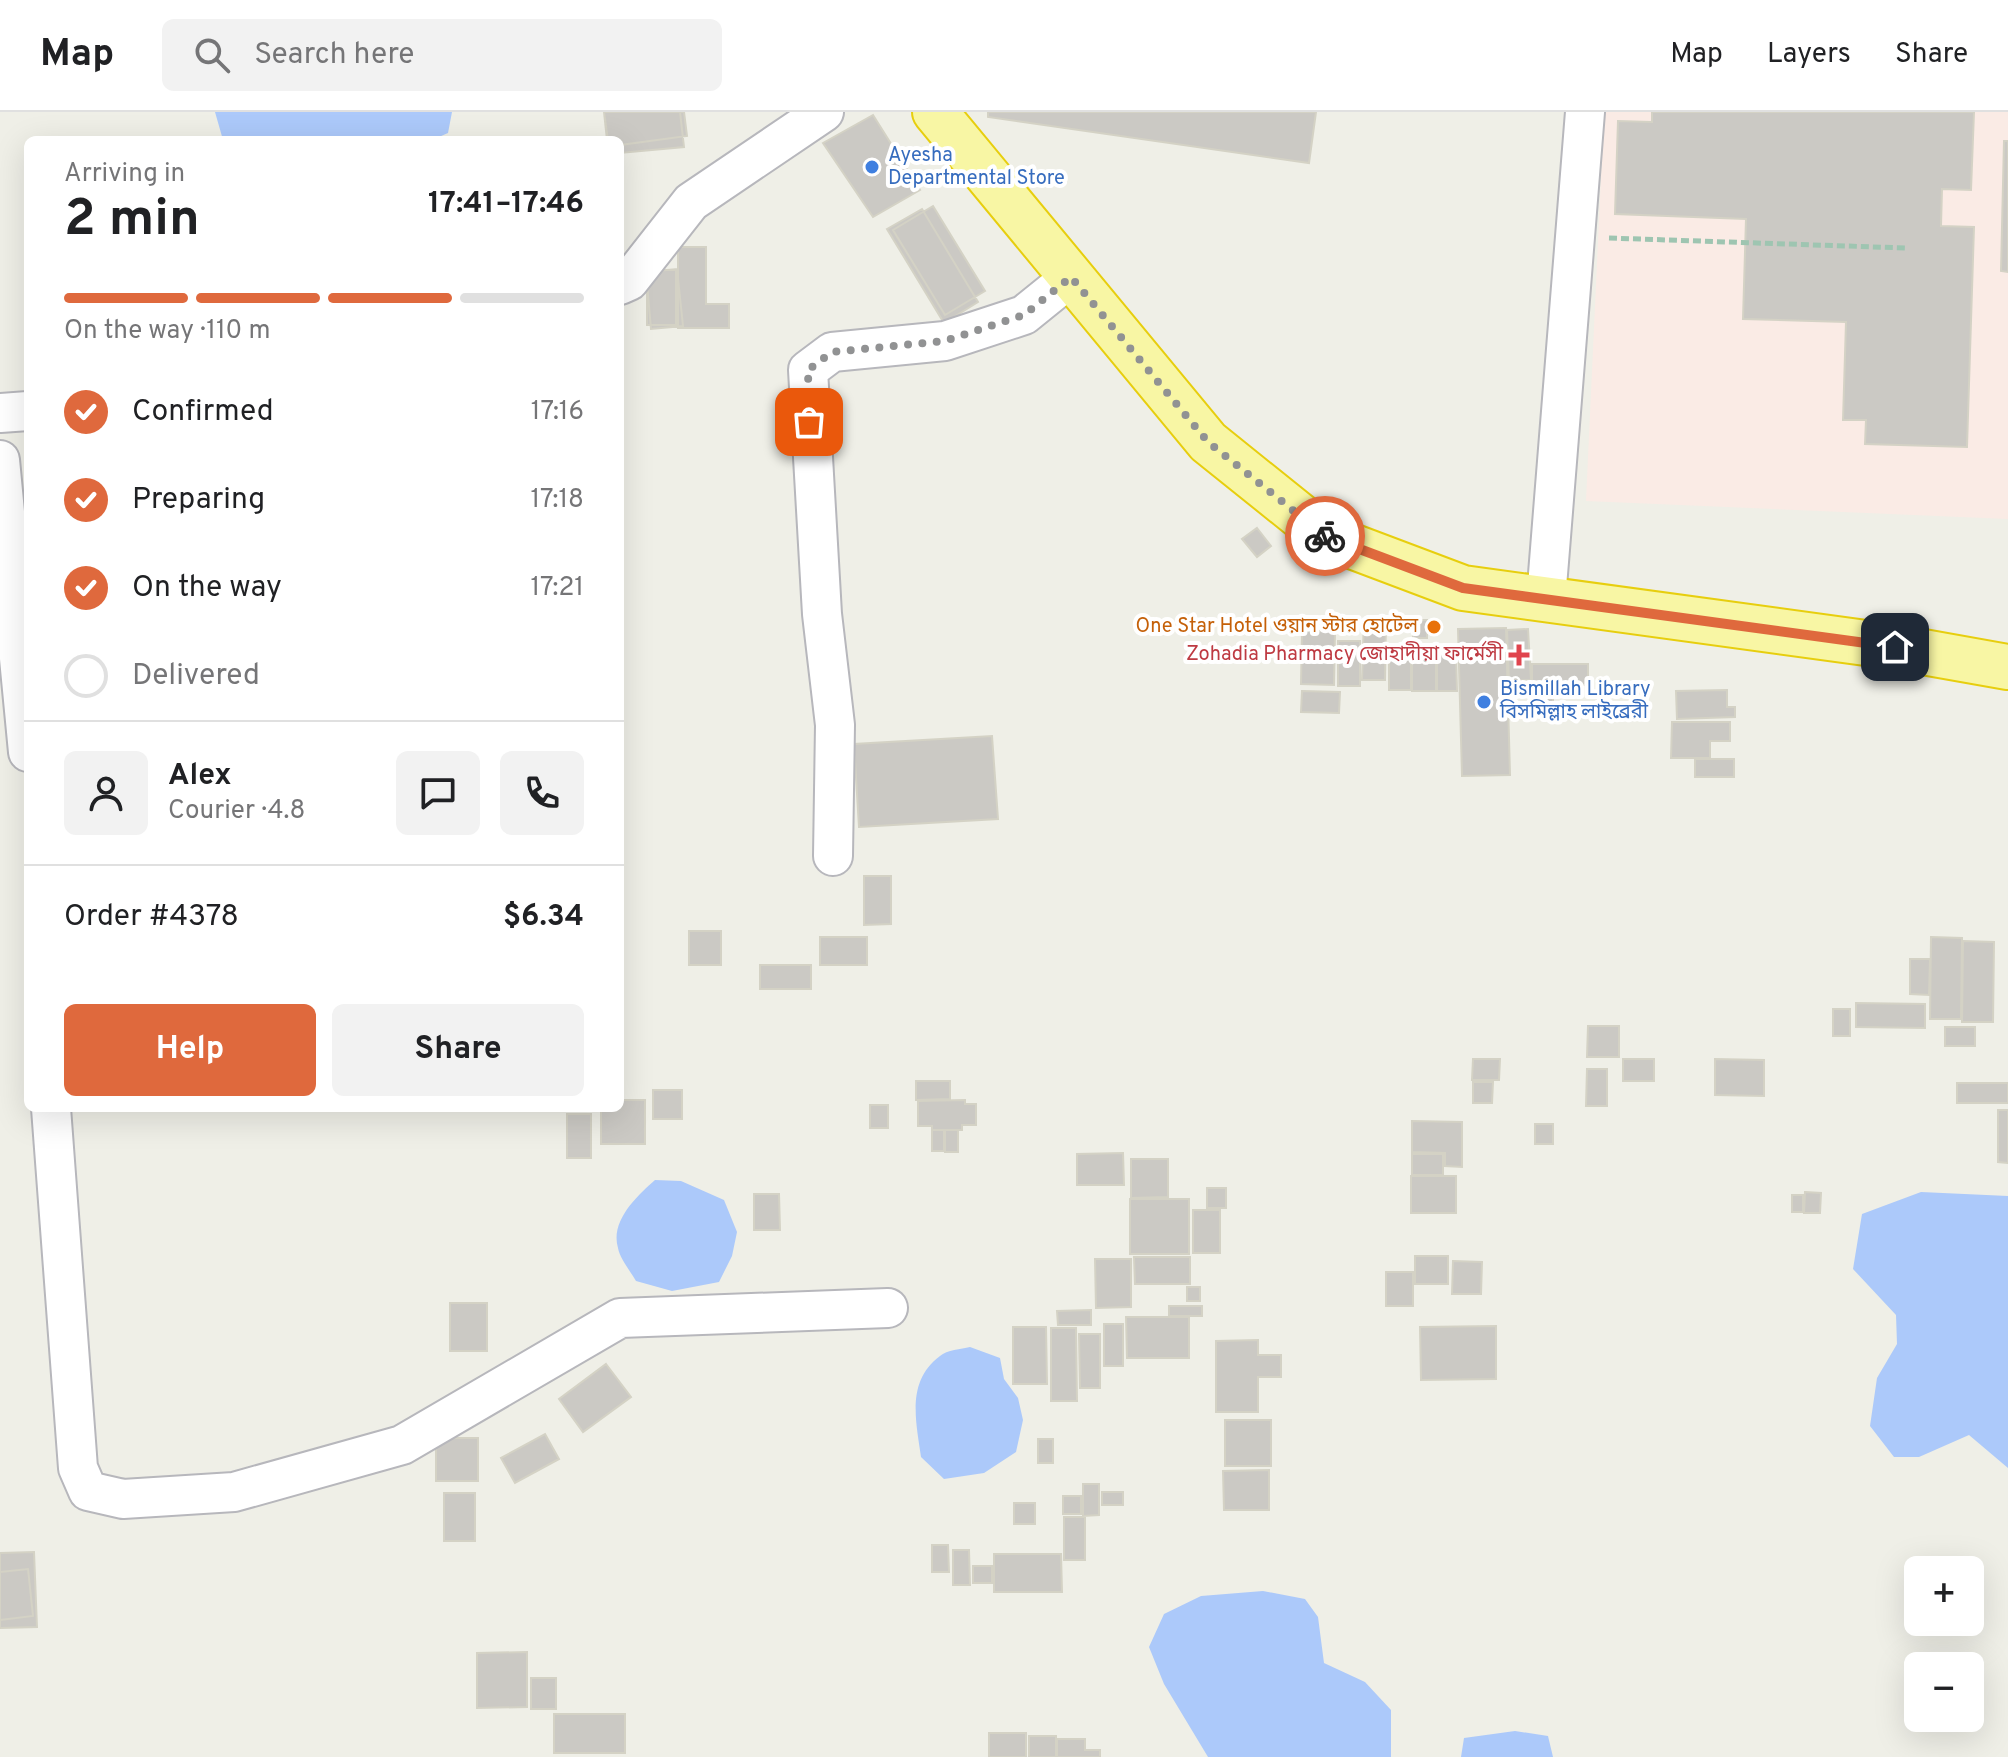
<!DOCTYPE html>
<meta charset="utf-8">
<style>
:root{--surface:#fff;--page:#f2f2f2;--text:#202124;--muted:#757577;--line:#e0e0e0;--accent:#df693d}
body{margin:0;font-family:Overpass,"Noto Sans Bengali",sans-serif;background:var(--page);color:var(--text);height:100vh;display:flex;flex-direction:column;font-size:30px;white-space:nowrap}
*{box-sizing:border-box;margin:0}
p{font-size:26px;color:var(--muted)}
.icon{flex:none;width:44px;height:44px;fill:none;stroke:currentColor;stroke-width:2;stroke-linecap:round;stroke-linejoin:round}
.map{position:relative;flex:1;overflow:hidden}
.panel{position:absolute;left:24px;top:24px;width:600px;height:976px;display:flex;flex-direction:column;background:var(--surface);border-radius:12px;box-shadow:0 8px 32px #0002}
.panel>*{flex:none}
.fabs{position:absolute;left:1904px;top:1444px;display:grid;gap:16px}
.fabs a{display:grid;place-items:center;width:80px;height:80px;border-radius:12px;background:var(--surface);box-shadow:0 8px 32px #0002;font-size:40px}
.pin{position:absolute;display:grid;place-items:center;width:68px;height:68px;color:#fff;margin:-34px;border-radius:16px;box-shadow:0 4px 12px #0006}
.courier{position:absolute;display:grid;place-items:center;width:80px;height:80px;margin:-40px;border:6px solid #df693d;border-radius:50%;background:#fff;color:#222;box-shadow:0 2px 10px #0007}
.headline em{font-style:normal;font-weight:700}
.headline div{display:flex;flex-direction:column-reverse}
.headline{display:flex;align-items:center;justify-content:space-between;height:136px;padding:0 40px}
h1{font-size:52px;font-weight:700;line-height:60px}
.bar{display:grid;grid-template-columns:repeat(4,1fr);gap:12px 8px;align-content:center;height:96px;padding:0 40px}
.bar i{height:10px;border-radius:6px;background:var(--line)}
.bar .current{background:var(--accent)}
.bar p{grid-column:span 4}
.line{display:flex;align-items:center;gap:20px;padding:0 40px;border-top:2px solid var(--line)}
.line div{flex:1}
.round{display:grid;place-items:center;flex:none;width:84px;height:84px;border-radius:12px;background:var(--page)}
ol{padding:0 40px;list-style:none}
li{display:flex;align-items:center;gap:24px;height:88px}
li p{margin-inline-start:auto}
li .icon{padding:8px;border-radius:50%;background:var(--accent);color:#fff;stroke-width:4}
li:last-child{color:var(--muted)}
li i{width:44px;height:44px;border:4px solid var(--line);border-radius:50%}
.cta{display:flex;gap:16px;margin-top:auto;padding:16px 40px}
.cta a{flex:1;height:92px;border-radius:12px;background:var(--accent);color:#fff;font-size:32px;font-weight:700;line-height:92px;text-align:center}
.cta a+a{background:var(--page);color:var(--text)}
header{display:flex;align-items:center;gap:48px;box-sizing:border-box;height:112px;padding:0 40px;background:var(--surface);border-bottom:2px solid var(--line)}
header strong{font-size:38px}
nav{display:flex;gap:44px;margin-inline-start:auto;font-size:28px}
.search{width:560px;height:72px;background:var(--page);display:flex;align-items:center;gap:20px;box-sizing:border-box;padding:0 28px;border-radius:12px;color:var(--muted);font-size:30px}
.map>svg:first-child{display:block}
</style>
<header>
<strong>Map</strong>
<div class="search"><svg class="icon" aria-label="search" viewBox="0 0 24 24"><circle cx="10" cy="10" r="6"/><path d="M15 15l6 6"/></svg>Search here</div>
<nav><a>Map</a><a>Layers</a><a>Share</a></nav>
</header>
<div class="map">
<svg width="2008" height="1645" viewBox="0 0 2008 1645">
<rect width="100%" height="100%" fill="#efefe7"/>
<path fill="#faebe5" d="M1604 0H2008V407L1586 389Z"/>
<path fill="#acc9fa" d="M215 0H452L448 21 432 28H223Z
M655 1068 681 1069 724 1088 737 1120 732 1144 719 1170 672 1179 636 1169C631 1160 620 1147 618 1136 610 1109 637 1084 655 1068Z
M1921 1080 2008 1084V1356L1969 1323 1919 1345H1894L1870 1314 1877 1266 1897 1232 1896 1203 1853 1157 1862 1102Z
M970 1235 1000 1246 1004 1267 1018 1286 1023 1308 1016 1340 984 1361 944 1367 921 1345C916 1309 906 1269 940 1244 947 1238 961 1237 970 1235Z
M1263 1479 1305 1487 1318 1505 1324 1551 1365 1570 1391 1598V1645H1208L1164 1572 1149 1535 1164 1502 1201 1484Z
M1515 1619 1548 1624 1553 1645H1461L1464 1626Z"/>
<path fill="#cbc9c4" stroke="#d4d2c5" stroke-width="2" d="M604 0H680L684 35 620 41V28H607Z
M604 0H684L687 24 620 33V28H608Z
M988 0H1316L1309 51 988 5Z
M1652 0H1974L1971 78 1942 77 1941 114 1974 115 1967 335 1865 332 1866 308H1843L1846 210 1743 207 1746 107 1615 102 1618 9 1652 10Z
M873 3 920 78 873 105 823 31Z
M2004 29H2008V160L2001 159Z
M933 94 985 179 945 203 893 118Z
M922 97 978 190 944 211 887 117Z
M678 135H706V192H729V216H678Z
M677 157 683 214 651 217 646 160Z
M647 158H676V213H647Z
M1257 416 1271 434 1257 445 1242 427Z
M1364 506 1386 507 1385 568H1362Z
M1413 508H1427V526H1413Z
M1506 516 1510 663 1462 664 1458 517Z
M1528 517 1531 568 1509 569 1507 518Z
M1302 519H1335L1334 573 1301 572Z
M1338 529H1360V574H1338Z
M1389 541H1411V578H1389Z
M1412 542H1436V579H1412Z
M1437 542H1456L1457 579H1437Z
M1532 552H1588V573H1532Z
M1529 577H1553V600H1529Z
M1727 578V595H1735V605L1677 607 1676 579Z
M1302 579 1340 580 1339 601 1301 600Z
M1672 610H1730V629H1710V646H1671Z
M992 624 998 707 859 715 854 632Z
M1695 647H1734V665H1695Z
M864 764H891V812L864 813Z
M689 819H721V853H689Z
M820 825H867V853H820Z
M1931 825 1962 826 1961 907H1930Z
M1963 829 1994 830 1993 910H1962Z
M1910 847H1930L1929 883 1910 882Z
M760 853H811V877H760Z
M1856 891 1925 892V916L1856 915Z
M1833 897H1850V924H1833Z
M1588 914H1619V945H1587Z
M1945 915H1975V934H1945Z
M1473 947H1500L1499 968H1472Z
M1623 947H1654V969H1623Z
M1715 947 1764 948V984L1715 983Z
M1587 957H1607V994H1586Z
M916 969H950V987L916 988Z
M1473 970H1493L1492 991H1473Z
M1957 971H2008V991H1957Z
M653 978H682V1007H653Z
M620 988H645V1032H601V996H620Z
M965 988V992H976V1013H962V1018H932V1014H918V989Z
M870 993H888V1016H870Z
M1998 998H2008V1051L1998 1050Z
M567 1002H591V1046H567Z
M1412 1009 1462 1010V1055L1445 1054V1041L1412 1040Z
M1535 1012H1553V1032H1535Z
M932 1018H944V1039H932Z
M945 1018H958V1040H945Z
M1123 1041 1124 1073H1077V1042Z
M1412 1042H1443V1063H1412Z
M1131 1047H1168V1085L1131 1086Z
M1411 1064H1456V1101H1411Z
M1207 1076H1226V1096H1207Z
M1805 1080 1821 1081 1820 1101H1804Z
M754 1082H779L780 1118H754Z
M1792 1083H1803V1100H1792Z
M1130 1087H1189V1142H1130Z
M1193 1098H1220V1141H1193Z
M1415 1144H1448V1172H1415Z
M1134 1145H1190V1172H1135Z
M1095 1147H1131V1195L1096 1196Z
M1453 1149 1482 1150 1481 1182H1452Z
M1386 1160H1413V1194H1386Z
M1187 1175H1200V1189H1187Z
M450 1191H487V1239H450Z
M1169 1194H1202V1204H1169Z
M1091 1198V1213H1058L1057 1199Z
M1126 1205H1189V1246H1127Z
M1104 1212H1123V1254H1104Z
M1496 1214V1267L1421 1268 1420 1215Z
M1013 1215H1046L1047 1272H1013Z
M1051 1216H1076L1077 1289H1051Z
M1079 1222H1100V1276H1080Z
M1258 1228V1243H1281V1265H1258V1300H1216V1229Z
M606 1252 631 1285 583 1320 559 1287Z
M1225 1308H1271V1354H1225Z
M545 1322 559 1347 515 1371 501 1346Z
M436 1326H478V1369H436Z
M1038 1327H1053V1351H1038Z
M1269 1358V1398H1224L1223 1359Z
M1083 1372H1099V1403L1083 1404Z
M1102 1380H1123V1393H1102Z
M444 1381H475V1429H444Z
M1063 1384H1081V1402H1063Z
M1014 1391H1035V1412H1014Z
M1064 1405H1085V1448H1064Z
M932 1433H948L949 1460H932Z
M953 1438H969L970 1473H953Z
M34 1440 37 1515 0 1516V1441Z
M994 1442H1061L1062 1480H994Z
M973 1454H992V1471H973Z
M28 1457 33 1504 0 1508V1460Z
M527 1540V1595L477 1596V1541Z
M531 1566H556V1597H531Z
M554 1602H625V1641H554Z
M989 1621H1026V1645H989Z
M1029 1624H1056V1645H1029Z
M1057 1627H1085V1638H1100V1645H1057Z"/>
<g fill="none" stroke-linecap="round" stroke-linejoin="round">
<g stroke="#b7b7bc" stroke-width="42">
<path id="minor" d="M620 173 629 169 691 90 824 0
M0 301 28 299
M0 348 28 640
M1546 487 1585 0
M833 744 835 613 822 502 808 258 832 240 945 229 1024 203 1071 165
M51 996 78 1356 88 1379 123 1387 234 1380 402 1333 620 1206 888 1196"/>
</g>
<g stroke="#e7ce0e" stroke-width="48">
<path id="trunk" d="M935 0 1208 330 1325 424 1463 476 1895 535 2008 555"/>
</g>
<path stroke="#9ec5b1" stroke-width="5" stroke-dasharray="8 4" stroke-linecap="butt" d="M1609 126 1905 136"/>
<use href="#minor" stroke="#fff" stroke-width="38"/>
<use href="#trunk" stroke="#f8f6a4" stroke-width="44"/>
</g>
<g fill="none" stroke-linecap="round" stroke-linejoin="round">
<path stroke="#919293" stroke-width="8" stroke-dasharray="0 14.4" d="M809 310 808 258 832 240 945 229 1024 203 1071 165 1208 330 1325 424"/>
<path stroke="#df693d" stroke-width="10" d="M1325 424 1463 476 1895 535"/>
</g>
<g fill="#3f7fe0" stroke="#fff" stroke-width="3">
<circle cx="872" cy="55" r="8"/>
<circle cx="1484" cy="590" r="8"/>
</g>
<circle fill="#e8710a" stroke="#fff" stroke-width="3" cx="1434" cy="515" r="8"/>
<path fill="#e0444e" stroke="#fff" stroke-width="3" d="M1515 531h8v8h8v8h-8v8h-8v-8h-8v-8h8z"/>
<g text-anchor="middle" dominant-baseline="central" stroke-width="8" stroke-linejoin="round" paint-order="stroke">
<g font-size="20" fill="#366cbe" stroke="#fff" text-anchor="start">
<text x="888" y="44">Ayesha<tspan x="888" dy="23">Departmental Store</tspan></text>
<text x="1500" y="578">Bismillah Library<tspan x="1500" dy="23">বিসমিল্লাহ লাইব্রেরী</tspan></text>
</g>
<g font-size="20" fill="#c56008" stroke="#fff" text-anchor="end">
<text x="1418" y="515">One Star Hotel ওয়ান স্টার হোটেল</text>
</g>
<g font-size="20" fill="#be3a42" stroke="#fff" text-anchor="end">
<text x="1503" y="543">Zohadia Pharmacy জোহাদীয়া ফার্মেসী</text>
</g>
</g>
</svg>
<div class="fabs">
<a>+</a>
<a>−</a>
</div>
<div class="pin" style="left:809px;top:310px;background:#ea580c"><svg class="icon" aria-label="bag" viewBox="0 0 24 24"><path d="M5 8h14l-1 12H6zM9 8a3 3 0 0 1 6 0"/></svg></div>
<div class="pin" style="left:1895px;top:535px;background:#1f2937"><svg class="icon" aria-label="home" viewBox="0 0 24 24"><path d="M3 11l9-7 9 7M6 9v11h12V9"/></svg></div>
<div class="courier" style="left:1325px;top:424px"><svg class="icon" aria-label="bike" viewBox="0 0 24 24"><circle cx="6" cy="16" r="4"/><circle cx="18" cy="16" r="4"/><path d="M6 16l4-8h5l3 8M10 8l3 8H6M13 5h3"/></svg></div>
<section class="panel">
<div class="headline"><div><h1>2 min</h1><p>Arriving in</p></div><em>17:41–17:46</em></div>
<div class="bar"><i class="current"></i><i class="current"></i><i class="current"></i><i></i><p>On the way · 110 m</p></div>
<ol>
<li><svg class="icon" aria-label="check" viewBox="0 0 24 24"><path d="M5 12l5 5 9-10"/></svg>Confirmed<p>17:16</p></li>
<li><svg class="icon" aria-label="check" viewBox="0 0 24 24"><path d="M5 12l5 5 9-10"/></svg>Preparing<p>17:18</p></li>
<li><svg class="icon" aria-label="check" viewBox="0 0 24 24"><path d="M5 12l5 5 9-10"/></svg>On the way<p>17:21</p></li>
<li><i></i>Delivered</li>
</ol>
<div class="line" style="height:144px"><a class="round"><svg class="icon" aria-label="person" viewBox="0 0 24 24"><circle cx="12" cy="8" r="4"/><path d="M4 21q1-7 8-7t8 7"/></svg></a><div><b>Alex</b><p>Courier · 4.8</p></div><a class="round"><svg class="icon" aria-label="chat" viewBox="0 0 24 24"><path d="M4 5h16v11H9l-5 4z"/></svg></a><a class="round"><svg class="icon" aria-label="phone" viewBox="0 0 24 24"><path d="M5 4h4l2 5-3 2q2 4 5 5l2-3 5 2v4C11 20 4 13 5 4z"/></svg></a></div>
<div class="line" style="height:104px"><div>Order #4378</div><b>$6.34</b></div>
<div class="cta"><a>Help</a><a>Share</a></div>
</section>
</div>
